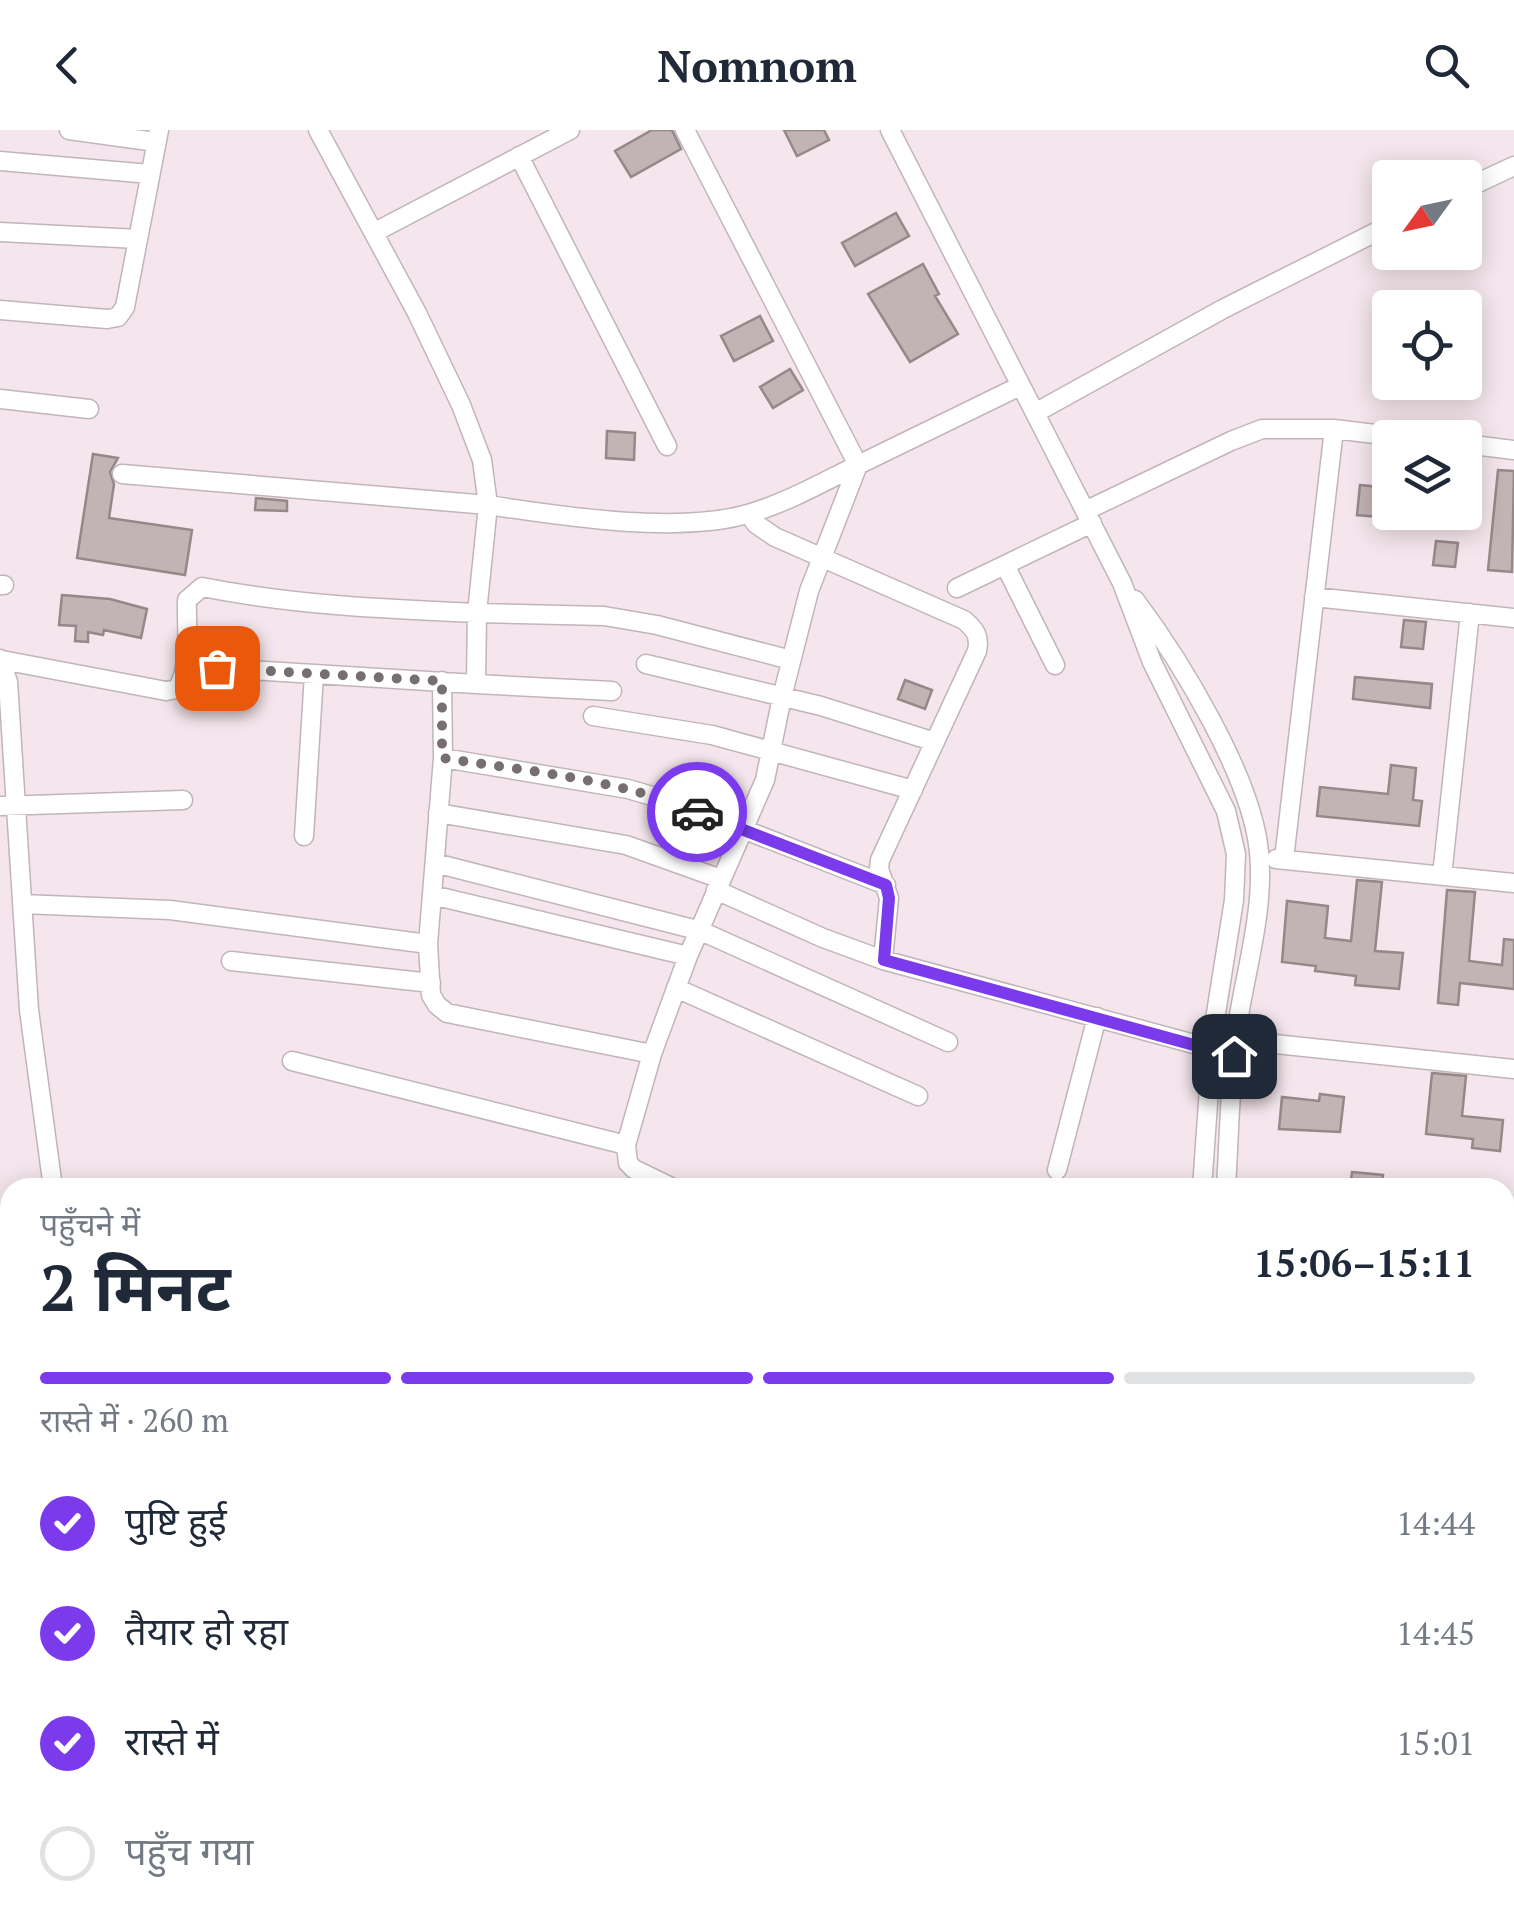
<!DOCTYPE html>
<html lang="hi">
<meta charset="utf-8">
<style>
:root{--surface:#fff;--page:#f2f2f3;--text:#1f2937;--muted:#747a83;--line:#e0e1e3;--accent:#7c3aed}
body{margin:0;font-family:"PT Serif","Noto Sans Devanagari",serif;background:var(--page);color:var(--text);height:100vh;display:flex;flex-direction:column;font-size:38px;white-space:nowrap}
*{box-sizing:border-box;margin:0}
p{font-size:32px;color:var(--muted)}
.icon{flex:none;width:55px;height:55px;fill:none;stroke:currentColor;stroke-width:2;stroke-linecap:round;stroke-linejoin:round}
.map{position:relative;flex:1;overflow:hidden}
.details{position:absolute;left:0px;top:1048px;width:1515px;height:752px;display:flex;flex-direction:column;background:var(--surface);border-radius:30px 30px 0 0;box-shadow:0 5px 25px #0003}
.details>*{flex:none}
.needle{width:65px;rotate:237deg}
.buttons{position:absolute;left:1372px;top:30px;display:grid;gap:20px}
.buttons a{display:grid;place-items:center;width:110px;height:110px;border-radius:10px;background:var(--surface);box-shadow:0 5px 25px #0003;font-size:50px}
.pin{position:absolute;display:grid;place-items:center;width:85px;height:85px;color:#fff;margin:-42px;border-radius:20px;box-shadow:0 5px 15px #0006}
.courier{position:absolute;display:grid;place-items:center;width:100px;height:100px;margin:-50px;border:8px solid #7c3aed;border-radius:50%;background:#fff;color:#222;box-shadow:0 2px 12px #0007}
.summary em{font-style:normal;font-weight:700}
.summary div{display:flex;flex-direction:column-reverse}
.summary{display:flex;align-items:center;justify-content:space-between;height:170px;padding:0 40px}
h1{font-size:65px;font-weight:700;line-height:75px}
.bar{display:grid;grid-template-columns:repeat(4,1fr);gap:15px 10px;align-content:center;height:120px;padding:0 40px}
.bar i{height:12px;border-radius:8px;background:var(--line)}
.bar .selected{background:var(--accent)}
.bar p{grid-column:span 4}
ol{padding:0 40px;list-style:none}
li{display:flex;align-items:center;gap:30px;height:110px}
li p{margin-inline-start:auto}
li .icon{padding:10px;border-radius:50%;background:var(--accent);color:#fff;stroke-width:4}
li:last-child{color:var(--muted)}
li i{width:55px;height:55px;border:5px solid var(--line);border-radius:50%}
header{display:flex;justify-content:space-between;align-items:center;height:130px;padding:0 40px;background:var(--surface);font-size:45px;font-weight:700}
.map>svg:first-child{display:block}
</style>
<header><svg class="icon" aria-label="back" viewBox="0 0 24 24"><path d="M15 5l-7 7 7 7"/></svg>Nomnom<svg class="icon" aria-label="search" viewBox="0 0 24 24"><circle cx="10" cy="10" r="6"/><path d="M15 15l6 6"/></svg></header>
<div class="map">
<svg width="1514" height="1799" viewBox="0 0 1514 1799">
<rect width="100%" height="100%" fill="#f4e6ec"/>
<path fill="#c2b4b4" stroke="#958888" stroke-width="2.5" d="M652 0H672L681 19 631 47 615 21Z
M784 0H824L829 10 797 26Z
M896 83 909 106 855 136 842 113Z
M923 134 939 164 935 166 958 204 910 232 868 164Z
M760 186 773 211 734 231 721 206Z
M790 239 803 260 773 278 760 257Z
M607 301 635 303 634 330 606 328Z
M93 324 118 328 110 342 114 354 109 388 192 400 185 445 77 428Z
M1498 340 1514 341 1512 442 1488 440Z
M1360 355 1390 358V388L1357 385Z
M256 368 287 371V381L255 380Z
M1436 411 1458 413 1455 437 1433 435Z
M62 465 110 469 147 479 141 508 104 500 103 505 88 502V512L75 511 76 496 59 495Z
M1404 490 1426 492 1423 519 1401 517Z
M1355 547 1432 554 1430 578 1353 569Z
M905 550 932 560 925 579 898 569Z
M1391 635 1416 638 1413 670 1422 671 1419 696 1317 686 1320 657 1388 664Z
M1357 750 1382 752 1375 821 1403 823 1399 859 1355 855 1356 846 1315 841 1316 836 1282 832 1287 771 1328 776 1325 808 1351 811Z
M1447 760 1475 762 1469 831 1502 835 1504 809 1514 810V859L1460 853 1458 875 1438 873Z
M1432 943 1466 946 1462 986 1503 990 1500 1021 1472 1018 1473 1009 1426 1004Z
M1320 964 1344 967 1340 1002 1279 999 1282 967 1319 971Z
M1352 1042 1383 1045 1382 1058H1350Z"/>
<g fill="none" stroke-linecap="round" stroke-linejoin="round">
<g stroke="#c1b5ba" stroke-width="21">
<path id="minor" d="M69 0 156 12
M685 0 858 335 1020 256
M890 0 1122 453 1152 532 1226 681 1236 724 1234 770 1213 902 1202 1058
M519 26 667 316
M0 31 150 44
M1465 59 1514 36
M0 102 138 109
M375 102 570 0
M0 180 107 189 118 187 125 177 159 0
M0 269 89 279
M1035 283 1223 179 1390 95
M1465 314 1514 320
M122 344 488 375 482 330 461 275 417 183 318 0
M1085 381 1231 311 1262 299H1334L1408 308
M749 384 756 394 775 407 964 490C976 500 980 507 977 521L880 730 879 739 889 768 883 830
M1005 435 1055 535
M0 455H4
M957 458 1092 393
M1314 467 1514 488
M1135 470C1180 530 1252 647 1259 722 1265 782 1244 845 1236 904 1230 955 1229 1007 1226 1058
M0 529 8 552 29 880 53 1058
M2 530 166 561 177 559C192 536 186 497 187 470L202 457C293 475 385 479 477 483L488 375C561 386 680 405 751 383 788 372 823 352 858 335
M646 534 821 576 935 612
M185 536 476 554 477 483 604 486 657 495 791 530
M442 551 443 628 628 659 676 673 886 755
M476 554 612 561
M593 586 712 605 913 660
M443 628 428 814 431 865 437 875 447 883 652 924
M0 676 183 670
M438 683 626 715 721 749
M304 706 314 544
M1276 729 1514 753
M1284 729 1334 299
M435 733 701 801 948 912
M1442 746 1470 483
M716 760 823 808 883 830 1220 921
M432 765 688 826
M22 774 170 780 428 814
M231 831 431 853
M676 858 918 966
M1236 910 1514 939
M292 931 626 1015
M1057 1040 1097 887
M673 1058 634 1039 628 1033 626 1015 652 924 688 826 765 650 782 567 809 461 858 335
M1505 1125H1514
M1505 1323 1514 1324
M0 1400 10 1405
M0 1507 10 1510
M0 1607 10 1599
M1505 1670 1514 1671
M418 1790 430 1799
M916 1790 935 1799
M1233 1790 1300 1799
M0 1792 6 1799
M554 1799 557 1790
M1083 1799 1120 1790"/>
</g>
<use href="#minor" stroke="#fff" stroke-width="18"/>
</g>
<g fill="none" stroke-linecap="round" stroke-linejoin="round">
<path stroke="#776e72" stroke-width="10" stroke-dasharray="0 18" d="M217 538 442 551V628C528 641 617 649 697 682"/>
<path stroke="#7c3aed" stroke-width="12" d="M697 682 886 755 889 768 884 830 1234 926"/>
</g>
</svg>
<div class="buttons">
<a><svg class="needle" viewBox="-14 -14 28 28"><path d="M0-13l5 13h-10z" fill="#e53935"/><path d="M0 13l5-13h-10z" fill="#747a83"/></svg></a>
<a><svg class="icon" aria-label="locate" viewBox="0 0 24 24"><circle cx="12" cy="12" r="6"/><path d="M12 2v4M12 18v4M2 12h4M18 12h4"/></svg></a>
<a><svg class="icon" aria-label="layers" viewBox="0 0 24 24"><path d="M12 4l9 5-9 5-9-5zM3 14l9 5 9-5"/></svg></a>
</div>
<div class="pin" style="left:217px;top:538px;background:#ea580c"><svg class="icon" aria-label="bag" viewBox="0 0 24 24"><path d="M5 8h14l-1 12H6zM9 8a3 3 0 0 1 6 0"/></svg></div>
<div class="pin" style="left:1234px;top:926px;background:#1f2937"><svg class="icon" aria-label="home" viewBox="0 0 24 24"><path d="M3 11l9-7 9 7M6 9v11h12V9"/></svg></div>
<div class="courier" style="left:697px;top:682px"><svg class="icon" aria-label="car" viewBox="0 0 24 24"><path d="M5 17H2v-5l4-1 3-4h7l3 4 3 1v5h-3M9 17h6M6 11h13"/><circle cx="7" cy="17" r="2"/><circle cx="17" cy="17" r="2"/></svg></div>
<section class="details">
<div class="summary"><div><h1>2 मिनट</h1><p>पहुँचने में</p></div><em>15:06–15:11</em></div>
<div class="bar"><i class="selected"></i><i class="selected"></i><i class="selected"></i><i></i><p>रास्ते में · 260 m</p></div>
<ol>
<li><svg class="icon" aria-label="check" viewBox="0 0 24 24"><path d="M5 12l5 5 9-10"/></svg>पुष्टि हुई<p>14:44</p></li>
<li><svg class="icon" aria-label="check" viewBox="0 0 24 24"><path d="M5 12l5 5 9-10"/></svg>तैयार हो रहा<p>14:45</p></li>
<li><svg class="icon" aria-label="check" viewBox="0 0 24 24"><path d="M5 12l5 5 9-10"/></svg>रास्ते में<p>15:01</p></li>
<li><i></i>पहुँच गया</li>
</ol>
</section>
</div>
